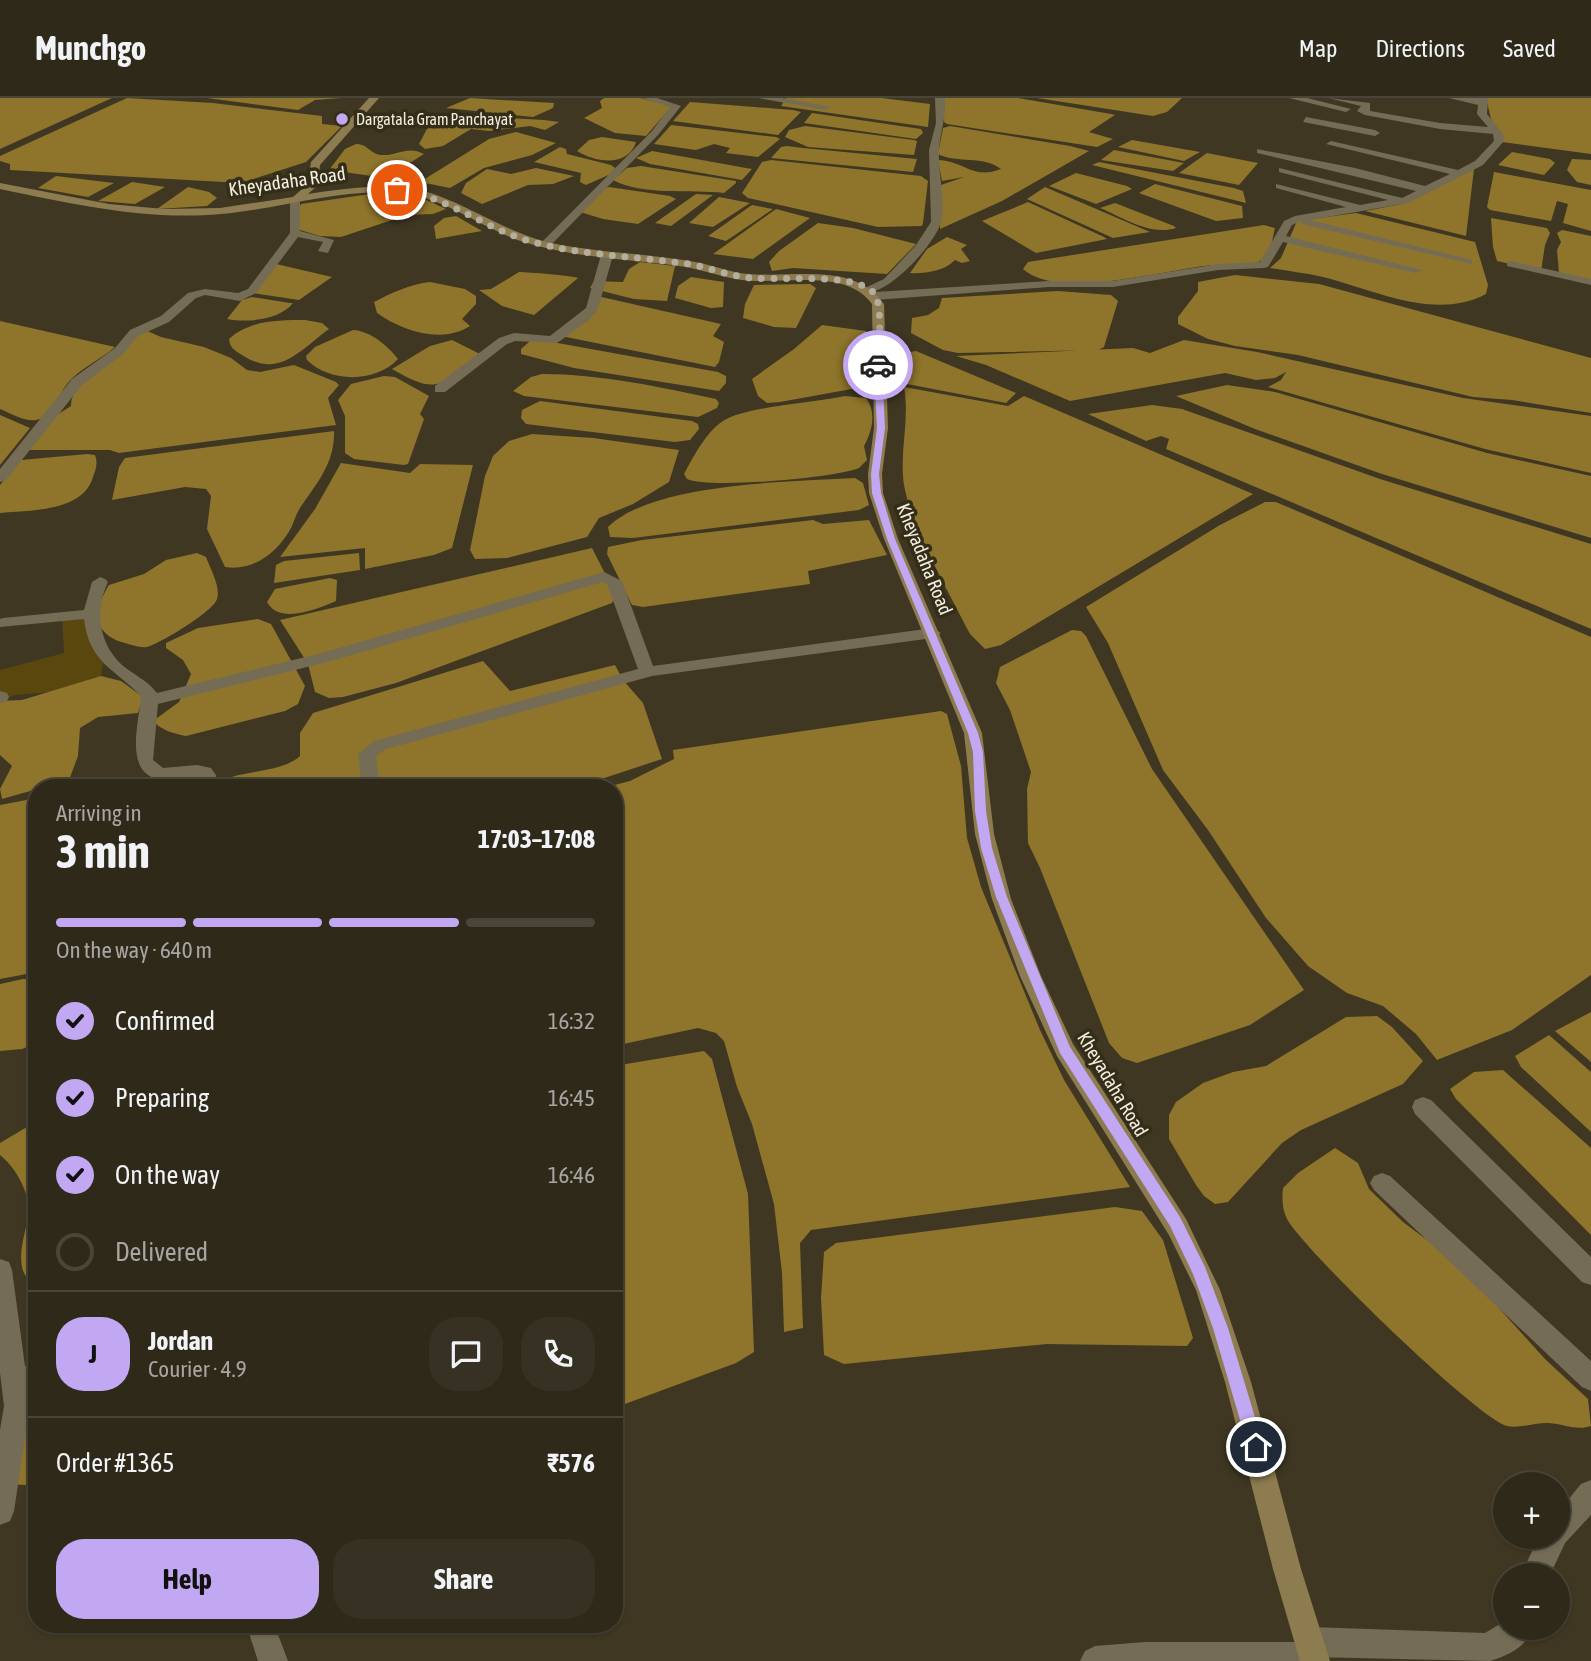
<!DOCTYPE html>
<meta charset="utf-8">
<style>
:root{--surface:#2f291a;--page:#373123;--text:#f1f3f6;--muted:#a7a6a2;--line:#4a4539;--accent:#c2a8f3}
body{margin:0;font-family:"Asap Condensed",sans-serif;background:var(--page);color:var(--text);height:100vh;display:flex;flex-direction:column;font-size:26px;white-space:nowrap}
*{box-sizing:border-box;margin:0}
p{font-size:23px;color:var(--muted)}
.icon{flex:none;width:38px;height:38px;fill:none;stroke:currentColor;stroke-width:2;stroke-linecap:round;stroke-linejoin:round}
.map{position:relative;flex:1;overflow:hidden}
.panel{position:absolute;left:28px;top:681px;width:595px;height:854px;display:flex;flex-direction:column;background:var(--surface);border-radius:28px;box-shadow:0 2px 5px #0004,0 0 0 2px var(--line)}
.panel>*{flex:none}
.fabs{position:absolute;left:1493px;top:1374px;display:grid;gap:14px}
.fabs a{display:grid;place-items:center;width:77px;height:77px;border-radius:50%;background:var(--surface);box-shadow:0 2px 5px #0004,0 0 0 2px var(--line);font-size:35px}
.pin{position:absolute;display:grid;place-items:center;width:60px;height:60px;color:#fff;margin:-30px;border:4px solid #fff;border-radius:50%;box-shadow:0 2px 7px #0007}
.courier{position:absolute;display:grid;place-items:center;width:70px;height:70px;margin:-35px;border:5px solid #c2a8f3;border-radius:50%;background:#fff;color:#222;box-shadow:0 2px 9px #0007}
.head em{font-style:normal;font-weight:700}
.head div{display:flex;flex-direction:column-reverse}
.head{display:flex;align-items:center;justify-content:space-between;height:119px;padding:0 28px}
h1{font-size:46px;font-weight:700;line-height:52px}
.bar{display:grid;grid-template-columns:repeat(4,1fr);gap:10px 7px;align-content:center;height:84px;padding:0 28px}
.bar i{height:9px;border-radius:5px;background:var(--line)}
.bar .selected{background:var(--accent)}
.bar p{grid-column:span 4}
.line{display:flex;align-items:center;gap:18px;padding:0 28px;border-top:2px solid var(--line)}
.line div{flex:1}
.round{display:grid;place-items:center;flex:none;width:74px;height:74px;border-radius:28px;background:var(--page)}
ol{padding:0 28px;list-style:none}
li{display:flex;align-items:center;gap:21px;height:77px}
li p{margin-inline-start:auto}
li .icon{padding:7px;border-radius:50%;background:var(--accent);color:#111;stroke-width:4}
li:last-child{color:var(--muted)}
li i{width:38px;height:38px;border:4px solid var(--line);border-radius:50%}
.primary-button{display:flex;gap:14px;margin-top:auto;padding:14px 28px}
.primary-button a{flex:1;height:80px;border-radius:28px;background:var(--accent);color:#111;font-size:28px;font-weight:700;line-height:80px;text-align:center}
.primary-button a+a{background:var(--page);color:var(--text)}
header{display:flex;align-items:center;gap:42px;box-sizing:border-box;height:98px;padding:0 35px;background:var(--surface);border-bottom:2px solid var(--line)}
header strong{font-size:33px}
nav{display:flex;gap:38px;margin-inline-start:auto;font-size:24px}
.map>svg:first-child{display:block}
</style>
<header>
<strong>Munchgo</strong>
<nav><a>Map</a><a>Directions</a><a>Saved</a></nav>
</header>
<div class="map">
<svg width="1591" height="1563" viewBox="0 0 1591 1563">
<rect width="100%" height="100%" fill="#3f3722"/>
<path fill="#5a470e" d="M90 516 104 560 101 578 52 594 15 597 0 603V572L64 555 62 519Z"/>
<path fill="#8e752b" d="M0 0H112L0 51Z
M127 0 213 5 322 18V26L342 28 306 64 241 85 10 72V66L0 63V58Z
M207 0H341L315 2 298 12Z
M470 0 554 5 553 10 533 19 446 10Z
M604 0H640L672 8 646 38 615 35 584 20 602 10 600 3Z
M786 0H882L930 6 928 29 781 8Z
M944 0H1018L1111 16 1115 17 1089 34 1113 41 1097 49 947 26 944 24Z
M1037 0H1182L1167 14 1153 18Z
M1486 0H1591V56L1502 44 1491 21Z
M690 4 793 12 801 14 778 37 673 23Z
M812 15 921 31 923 35 916 41 804 25Z
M439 16 544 22 559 24 545 32 530 28 489 33 471 31 443 48 425 51 419 46 428 29 425 24Z
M671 27 776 39 780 41 758 59 726 55 730 50 714 46 696 52 654 46Z
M805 28 914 42 917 43 914 57 808 49 785 39 789 32Z
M950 28 1070 48 1089 53 1002 103 940 131 941 87 964 79 942 83 938 62C965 63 972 82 1001 71 983 57 958 66 938 56L943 30Z
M516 34 556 45 532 57 484 70 450 90 420 84 489 41Z
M602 39 636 44C628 69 596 65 577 53L589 42Z
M1132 42 1200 54 1184 63 1118 49Z
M356 46C368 46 370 56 381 57 397 58 408 47 424 56L386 80 329 72 345 51Z
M787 48 803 50 917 61 913 74 771 60 781 49Z
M560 49 566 51 567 56 611 67 615 70 613 75 586 87 580 84 581 75 534 64Z
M1114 52 1184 65 1173 73 1101 62Z
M652 53 746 70 752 71 742 82 650 66 636 60Z
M1512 54 1550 61 1555 65 1544 77 1498 67Z
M1207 55 1258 65 1239 87 1179 75Z
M1572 61 1591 62V87L1577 84 1567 72Z
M771 62 921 78 928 83 923 125 922 128 878 129 748 100 742 95 762 64Z
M1099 64 1234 90 1243 93 1246 105 1092 67Z
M641 68 736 83V85L724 95C691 91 642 98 613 82L627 70Z
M536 70 574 78 553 86 528 87 482 106 461 95 466 85 487 71 511 76Z
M1474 71 1466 138 1365 113 1402 106Z
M1494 74 1591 92V133L1563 125 1568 106 1557 103 1551 123 1490 112 1487 109Z
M1076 75 1127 88 1132 91 1096 106 1049 88Z
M56 78 114 85 88 99 38 90Z
M132 84 165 89 135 106 98 103Z
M1155 86 1242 108 1243 120 1216 123 1139 95Z
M188 89 209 94 217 100 207 108 157 111Z
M609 89 670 98 676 101 638 126 603 121 580 114 602 91Z
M1045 89 1150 134 1113 140 1027 101Z
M370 96 415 97 446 111 433 116 407 117 341 139 320 138 300 132 297 114 301 106Z
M696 96 713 97 671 128 655 125Z
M719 99 750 105 713 129 689 125Z
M1028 104 1104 139 1107 141 1036 155 982 123Z
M1115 105 1174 128 1176 130C1150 138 1124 120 1100 110Z
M752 107 773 111 726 143 708 138Z
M776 111 810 120 753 161 713 156Z
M1356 115 1475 144 1488 187 1486 196C1436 223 1374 192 1323 179 1306 175 1288 173 1270 170L1281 160 1297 123Z
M456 118 482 133 436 141 434 128 444 120Z
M1491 120 1547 130 1550 135 1545 147 1541 173 1497 163 1493 149Z
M818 125 853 130 916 146 887 176 793 170 772 173 769 164 779 153Z
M1264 127 1275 130C1272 142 1271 156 1260 163 1247 173 1227 166 1212 167 1168 171 1057 203 1023 171L1028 164Z
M1562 132 1591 138V183L1559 175 1557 152 1561 144 1557 135Z
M947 139 967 147 961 151 970 163 962 165 955 162C945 173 924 176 910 175L927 151Z
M640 164 675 168 667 203 634 201 590 190 594 183 623 184 629 171Z
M276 166 332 179 299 202 252 195Z
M519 174C527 174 576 178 578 180L534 217 502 208 479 192 491 191Z
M1235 177 1319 186 1591 260V315L1512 302 1473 299 1298 257 1235 248 1208 241 1178 226V219L1198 193V184Z
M691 179 724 184 723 209 711 210 675 200 678 188Z
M430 184 465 191 476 198V206L462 221 470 228C442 246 402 233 377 215L374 204C391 195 411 186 430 184Z
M810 186 816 190 796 230 774 229 743 220 745 206 754 187Z
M1058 193 1111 197 1118 203 1104 249 1098 252 958 255 943 252 911 235 912 220 928 217 939 210 942 200Z
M597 198 721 226 713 238 724 244 719 264 715 269 561 238 595 215Z
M252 199 290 205H293C280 222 247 225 227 221L242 202Z
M305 222 322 225 329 231C299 253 279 281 242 257 234 252 230 250 229 241 249 222 280 222 305 222Z
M0 223 115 249C100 262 80 270 67 286 58 297 53 319 36 322 25 324 10 315 0 311Z
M822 227 866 233 868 288 780 304 767 305 758 298 752 281 794 251Z
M145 232 161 239 204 249 231 260 247 272 260 274 294 267 336 284 339 287 328 300 336 327 119 355 110 352H25L47 323 71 308C70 283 119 251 137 234Z
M353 232C371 233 388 248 398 261 376 285 330 285 307 262L306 258 315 249Z
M452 242 482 257C440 286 440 299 392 271L430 248Z
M541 242 718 274 726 278V285L719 293 574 270 521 256V251L530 243Z
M1184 242 1257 254 1463 300 1591 318V375L1485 351 1268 289 1281 282 1286 274 1275 280 1256 282 1225 275 1070 303 986 267 956 258 1133 250 1150 255Z
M916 253 1016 295 1006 305 907 286 905 255Z
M542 276C600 276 660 289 716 301L719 305 717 310 698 319 524 298 513 293 531 279Z
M384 278 395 279 429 298 420 316 424 321 408 366 404 367 354 361 345 355V318L338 302 351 286Z
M1227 287 1275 294 1487 355 1591 378V440L1382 376 1255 331 1176 298Z
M904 289 1008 308 1024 298 1253 396 1001 547 985 551 970 536C950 497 911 428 904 387 899 354 910 322 904 289Z
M845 298 866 300C877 315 872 333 864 348L867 362 859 370C836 380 708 391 687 381L684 376C693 359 706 334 723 323 746 308 815 305 845 298Z
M540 303 692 323 698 326 699 331 690 342 675 344 526 326 521 320 522 312Z
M1152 307 1182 311 1380 381 1591 446V531L1166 351 1169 341 1161 338 1146 343 1088 316Z
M0 317 30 330 0 367Z
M334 333C335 365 317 385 300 410 296 416 294 424 291 430 278 454 253 474 225 469L207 431 211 398 206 391 185 389 112 402 119 369 125 360Z
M532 336 593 340 679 352 669 384 633 406 599 420 587 439 507 460 475 461 470 452 485 378 493 358 509 343Z
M87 356 95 357C98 365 96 371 93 379 83 414 31 412 0 415V387L21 362Z
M341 365 410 375 420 366 473 367 452 450 434 457 365 471V450L280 459 315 411Z
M855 380 863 385 869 407 859 412 633 440 610 439 608 429C654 384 791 384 855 380Z
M1265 404H1276L1591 539V877L1512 932 1437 962 1416 936 1383 908 1347 895 1308 868 1266 820 1208 732 1163 672 1108 545 1086 509 1220 427Z
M813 422 823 426 869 422 887 457 808 473 810 486 643 509 632 507 607 456 608 449 642 442Z
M592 450 616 497 612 505 396 585 343 599 329 600 315 594 308 566 280 522Z
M197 455 206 459C210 470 221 489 217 501 213 514 159 546 147 549 139 550 133 547 125 545 92 536 93 513 109 487L144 476 166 462Z
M359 455 360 472 274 485 276 467 284 463Z
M330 480 337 482 336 503C318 511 279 527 267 504L275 491Z
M258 521 271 526 305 588 298 606 285 613 186 638C172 635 163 633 153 623L179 604 191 576 183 562 166 550V545L198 530Z
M1072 532 1081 533 1086 538 1152 671 1304 892 1250 927 1137 965 1122 960 1109 945 1040 770 1028 745 1027 691 1031 674 1010 612 996 585 1000 569Z
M483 563 510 593 615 567 623 582 643 605 662 661 577 689 212 690C230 670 278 678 300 658V635L313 615Z
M101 578 121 583 143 599 138 615 98 619 80 630 78 658 69 682 2 701 0 691 12 668 0 657V603L22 602Z
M941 613 947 616 961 668 967 740 981 789 1040 932 1064 982 1130 1089 811 1132 800 1145 803 1230 784 1234 782 1175 774 1106 752 1026 737 989 724 943 716 935 698 930 614 948V690L607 689 630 683 674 661 673 652Z
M182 679H199L198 689 82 690Z
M37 700V874L0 881V707Z
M23 881 37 882V945L22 951 0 953V886Z
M1591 914V964L1555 933Z
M1377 918 1392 929 1423 963 1403 986 1301 1032 1282 1045 1228 1104 1215 1106 1204 1098 1196 1087 1169 1041V1017L1176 1004 1203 985 1233 974 1266 968 1346 919Z
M1549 937 1591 974V1034L1521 969 1515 958Z
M704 953 712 961 748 1096 754 1254 736 1265 614 1310V968Z
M1503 972 1591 1050V1137L1456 1001 1450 991 1474 974Z
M37 1023V1192C32 1186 23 1177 22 1169 18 1148 29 1129 28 1109 28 1091 14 1068 0 1057V1045Z
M1335 1050 1358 1065 1369 1091 1403 1124 1459 1166 1545 1261 1588 1301 1591 1328C1578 1333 1563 1326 1549 1325 1536 1324 1520 1331 1507 1328 1478 1321 1303 1151 1287 1121 1282 1111 1282 1101 1283 1090L1298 1075Z
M1115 1109 1142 1113 1163 1142 1193 1240 1187 1248 1047 1246 844 1266 824 1257 821 1200 824 1154 836 1145Z
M37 1329V1388L12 1386 19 1333Z"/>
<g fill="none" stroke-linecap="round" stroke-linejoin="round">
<path fill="#756c56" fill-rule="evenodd" d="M642 0H657L681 8 658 37 549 149H541V145L652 33 670 9Z
M758 0H782L831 9 826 12Z
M935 0H945C946 23 940 33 939 53 938 74 946 105 941 124 936 145 888 198 865 194V190L884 181 916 147 931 124 929 52 936 25Z
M1289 0H1307L1351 11 1346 14Z
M1328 0 1370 5V13L1440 25 1488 29 1477 16 1478 7 1449 0H1488L1487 16 1503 36 1504 43 1483 67 1408 105 1310 122 1472 162V166L1302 126 1301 123 1292 127 1286 138 1422 172 1416 175 1283 144 1268 169 1264 170 1218 172 1113 189H1049L875 202 869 198 875 194 1049 183H1113L1218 166 1260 164 1284 123 1295 118 1346 109 1276 90V86L1360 107 1388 102 1279 74V70L1402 100 1416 93 1257 55V51L1355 70 1425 88 1450 76 1326 46 1331 43 1458 72 1475 63 1494 43 1493 36 1440 31 1365 17 1357 13 1361 8Z
M1306 19 1375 32 1380 35 1375 38 1303 24Z
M295 100 300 103V133L334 142 328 155 318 153 323 144 298 139 256 195 240 203 205 197 196 200 169 224 138 238 123 256 82 287 5 383 0 384V371L72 281 115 250 130 232 161 218 188 195 205 191 238 195 248 191 290 135V103Z
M607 154 613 157 598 211 589 222 557 245 515 243 507 246 445 294H435V288L499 240 514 235 550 238 586 210 601 157Z
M1511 163 1591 181V187L1507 168V164Z
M604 474 622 483 653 568 933 530 941 535 933 540 652 578 386 651 376 658 380 690H362L358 656 374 643 638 571 607 486 603 484 331 563 158 606 153 662 163 670 197 667 211 670 216 677 214 690H196L198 679C187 679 175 683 164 682 122 679 139 626 141 598 115 571 89 565 84 521L0 529V521L3 520 84 512 92 484 100 479 105 481 108 484C95 512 98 545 122 567 134 577 147 582 157 595L322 555Z
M0 593 7 595 9 599 7 603 0 605Z
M1423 999 1431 1002 1591 1159V1187L1582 1184 1415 1016 1412 1009 1415 1002Z
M1382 1075 1390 1078 1591 1263V1293L1582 1289 1374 1092 1370 1085 1374 1078Z
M0 1161 9 1164 12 1172 25 1268 37 1263V1289L28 1292 30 1308 14 1413 10 1423 0 1427V1332L4 1308 0 1275Z
M1591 1382V1417L1565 1445 1550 1477H1521L1539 1438H1558V1414L1581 1386Z
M1505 1523V1530H1533C1525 1550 1509 1557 1490 1563L1310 1559 1300 1554 1295 1544 1300 1534 1310 1529 1485 1535Z
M246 1526H274L288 1563H258Z"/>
<path fill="#756c56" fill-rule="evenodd" d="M1145 1544H1314L1324 1549 1329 1559 1327 1563H1080L1085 1553 1095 1548Z"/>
<path fill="#8d7c50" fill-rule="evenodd" d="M369 0H379L320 67 318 87 308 96C352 90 397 82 439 98 476 112 508 134 547 144 592 154 638 155 683 162 701 164 718 170 735 174 783 184 851 159 884 206L888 330 882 376 883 395 898 441 982 635 994 736 1011 801 1041 878 1073 946 1186 1121 1220 1192 1251 1284 1301 1471 1330 1563H1300L1273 1471 1225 1284 1196 1192 1169 1137 1057 958 1020 878 992 801 975 736 964 635 884 441 869 395 868 376 874 330 872 206C846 169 781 187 742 182 721 179 701 171 679 168 629 161 577 160 527 145 483 132 446 99 400 95 340 90 280 111 221 116 146 123 73 106 0 91V85L109 106 164 111 220 110 293 99 308 86 311 64Z"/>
</g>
<path fill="#c2a8f3" d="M878 265 882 267 885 330 879 376 881 395 895 441 978 635 983 654 986 713 992 750 1007 799 1070 949 1180 1119 1205 1169 1228 1230 1264 1349 1256 1357 1248 1349 1213 1230 1193 1176 1170 1128 1060 955 996 799 981 750 975 713 973 654 968 635 887 441 872 395 871 376 877 330 874 267Z"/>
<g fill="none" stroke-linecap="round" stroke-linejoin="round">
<path stroke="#b4ae9e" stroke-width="7" stroke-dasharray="0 12.6" d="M397 92C445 97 482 129 529 143 578 157 630 158 681 165 702 167 722 176 743 179 773 184 851 173 873 194 884 206 878 251 878 267"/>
</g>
<circle fill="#c2a8f3" stroke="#342d18" stroke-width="2.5" cx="342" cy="21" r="7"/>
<g text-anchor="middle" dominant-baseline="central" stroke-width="7" stroke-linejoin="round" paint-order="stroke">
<g font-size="16" fill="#f3eee1" stroke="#342d18" text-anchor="start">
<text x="356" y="21">Dargatala Gram Panchayat</text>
</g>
<g font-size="19" fill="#f3eee1" stroke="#342d18">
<text transform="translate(287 83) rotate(-8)">Kheyadaha Road</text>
<text transform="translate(925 461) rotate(68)">Kheyadaha Road</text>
<text transform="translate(1113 986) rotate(59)">Kheyadaha Road</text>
</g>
</g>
</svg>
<div class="fabs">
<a>+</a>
<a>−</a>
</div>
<div class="pin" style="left:397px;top:92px;background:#ea580c"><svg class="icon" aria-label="bag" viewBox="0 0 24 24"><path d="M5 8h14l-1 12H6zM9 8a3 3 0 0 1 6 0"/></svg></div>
<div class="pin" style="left:1256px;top:1349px;background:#1f2937"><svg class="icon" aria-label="home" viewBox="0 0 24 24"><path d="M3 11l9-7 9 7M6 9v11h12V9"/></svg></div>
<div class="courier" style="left:878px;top:267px"><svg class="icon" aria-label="car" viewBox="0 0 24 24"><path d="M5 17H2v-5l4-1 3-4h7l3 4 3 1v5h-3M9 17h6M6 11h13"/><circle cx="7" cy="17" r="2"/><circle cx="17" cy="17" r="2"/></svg></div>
<section class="panel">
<div class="head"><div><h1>3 min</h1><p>Arriving in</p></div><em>17:03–17:08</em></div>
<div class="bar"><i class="selected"></i><i class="selected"></i><i class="selected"></i><i></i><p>On the way · 640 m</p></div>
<ol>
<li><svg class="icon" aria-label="check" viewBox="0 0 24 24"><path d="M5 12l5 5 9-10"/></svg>Confirmed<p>16:32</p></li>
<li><svg class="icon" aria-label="check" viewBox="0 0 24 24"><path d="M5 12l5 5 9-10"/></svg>Preparing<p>16:45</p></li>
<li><svg class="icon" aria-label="check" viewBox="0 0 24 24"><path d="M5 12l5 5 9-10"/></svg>On the way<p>16:46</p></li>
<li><i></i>Delivered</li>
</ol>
<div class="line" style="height:126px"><b class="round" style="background:var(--accent);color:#111">J</b><div><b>Jordan</b><p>Courier · 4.9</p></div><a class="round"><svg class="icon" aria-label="chat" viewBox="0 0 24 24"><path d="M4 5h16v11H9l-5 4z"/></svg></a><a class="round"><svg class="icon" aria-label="phone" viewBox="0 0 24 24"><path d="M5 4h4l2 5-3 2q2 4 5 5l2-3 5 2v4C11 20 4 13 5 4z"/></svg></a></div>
<div class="line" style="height:91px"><div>Order #1365</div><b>₹576</b></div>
<div class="primary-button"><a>Help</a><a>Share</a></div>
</section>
</div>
